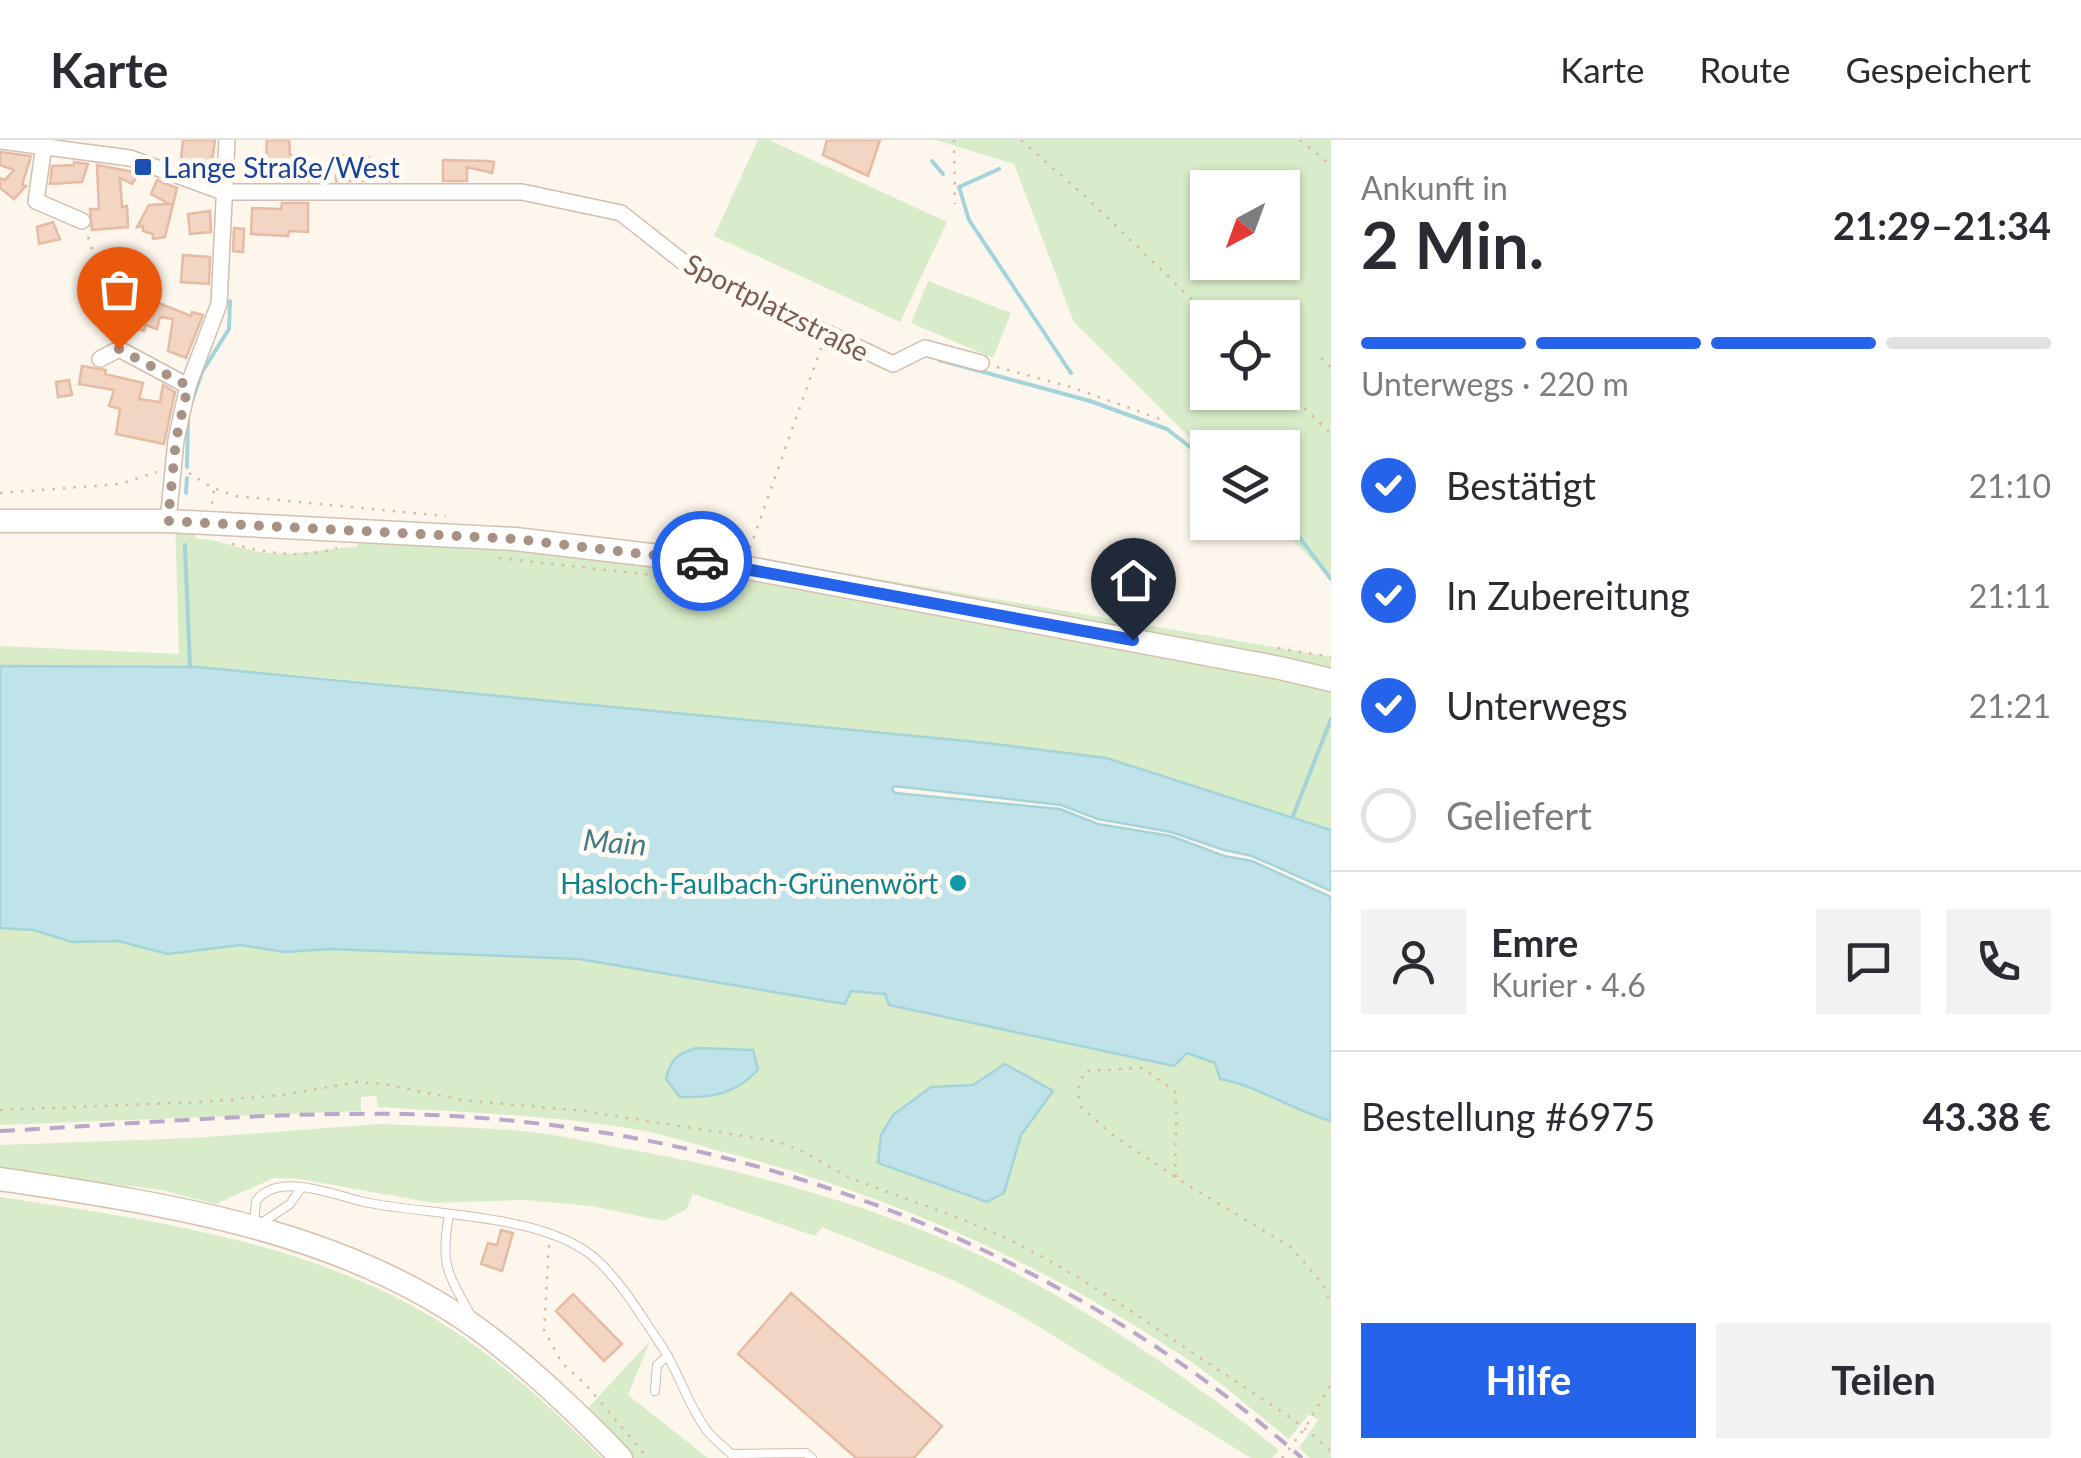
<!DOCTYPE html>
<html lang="de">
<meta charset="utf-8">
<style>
:root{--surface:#fff;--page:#f2f2f3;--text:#2b2b33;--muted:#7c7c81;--line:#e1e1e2;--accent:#2563eb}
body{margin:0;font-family:Lato,sans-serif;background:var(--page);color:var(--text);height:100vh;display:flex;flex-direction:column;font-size:38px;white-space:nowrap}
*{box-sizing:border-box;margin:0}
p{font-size:32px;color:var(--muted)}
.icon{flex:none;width:55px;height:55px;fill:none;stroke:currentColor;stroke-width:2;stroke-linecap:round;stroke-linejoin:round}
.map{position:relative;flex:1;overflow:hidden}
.side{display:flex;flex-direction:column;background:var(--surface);width:750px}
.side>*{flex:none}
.needle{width:65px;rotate:221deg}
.fabs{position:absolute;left:1190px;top:30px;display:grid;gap:20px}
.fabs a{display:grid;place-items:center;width:110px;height:110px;border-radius:0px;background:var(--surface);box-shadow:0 2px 8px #0004;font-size:50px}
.pin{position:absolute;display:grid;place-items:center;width:85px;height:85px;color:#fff;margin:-102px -42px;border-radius:50% 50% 50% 0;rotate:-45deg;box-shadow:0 0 10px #0007}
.pin .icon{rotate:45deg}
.courier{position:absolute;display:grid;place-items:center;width:100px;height:100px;margin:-50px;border:8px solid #2563eb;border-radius:50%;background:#fff;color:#222;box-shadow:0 2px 12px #0007}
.overview em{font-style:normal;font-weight:700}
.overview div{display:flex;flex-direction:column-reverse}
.overview{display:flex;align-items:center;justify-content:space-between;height:170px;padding:0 30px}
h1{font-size:65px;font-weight:700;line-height:75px}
.bar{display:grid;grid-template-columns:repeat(4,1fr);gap:15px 10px;align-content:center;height:120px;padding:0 30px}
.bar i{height:12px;border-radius:8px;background:var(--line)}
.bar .current{background:var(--accent)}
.bar p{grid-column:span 4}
.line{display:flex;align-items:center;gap:25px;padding:0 30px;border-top:2px solid var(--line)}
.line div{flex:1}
.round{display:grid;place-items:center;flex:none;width:105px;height:105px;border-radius:0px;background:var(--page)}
ol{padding:0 30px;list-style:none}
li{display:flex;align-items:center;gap:30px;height:110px}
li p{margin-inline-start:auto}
li .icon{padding:10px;border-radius:50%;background:var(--accent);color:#fff;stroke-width:4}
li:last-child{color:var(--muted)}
li i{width:55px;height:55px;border:5px solid var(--line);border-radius:50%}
.action{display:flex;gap:20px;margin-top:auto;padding:20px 30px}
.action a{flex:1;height:115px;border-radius:0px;background:var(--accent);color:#fff;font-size:40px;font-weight:700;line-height:115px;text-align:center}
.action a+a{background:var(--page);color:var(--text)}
header{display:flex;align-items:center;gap:60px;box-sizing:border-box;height:140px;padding:0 50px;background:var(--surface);border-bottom:2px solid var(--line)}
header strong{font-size:48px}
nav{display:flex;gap:55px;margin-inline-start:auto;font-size:35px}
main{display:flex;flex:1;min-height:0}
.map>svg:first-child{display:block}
</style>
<header>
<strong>Karte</strong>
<nav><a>Karte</a><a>Route</a><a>Gespeichert</a></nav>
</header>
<main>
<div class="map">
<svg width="1331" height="1318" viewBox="0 0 1331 1318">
<rect width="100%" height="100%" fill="#fdf6ec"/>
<path fill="#d8ecc9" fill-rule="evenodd" d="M758 0H769L947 82 900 182 714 96Z
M936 0H1331V439L1276 383 1282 382V308H1208L1207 315 1074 182 1014 24ZM1208 48H1282V122H1208ZM1208 178H1282V252H1208Z
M928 141 1011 173 993 218 911 183Z
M175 382 194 383 195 398C220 400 243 410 267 413 299 416 326 408 357 407L360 392 728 424 729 413 1331 517V690L1105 618 331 538 197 527 0 526V506L179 514Z
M0 788 33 790 72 802 118 801 168 814 240 805 284 812 331 809 579 819 845 864 850 851 887 853 889 865 1173 926 1187 913 1215 923 1221 939C1259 946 1293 971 1331 981V1318H1310L1299 1308 1318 1280 1309 1274 1289 1299C1255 1273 1223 1243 1187 1219 1045 1124 890 1054 724 1012 693 1004 661 993 628 988 546 975 462 972 378 967L376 956 361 957V971L0 985ZM1005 924 1053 951 1021 995 1004 1053 931 947 973 945Z
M379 984C427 986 475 987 523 991 557 994 593 1003 627 1009 748 1030 892 1070 1002 1126 1101 1177 1192 1241 1279 1310L1272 1318H1251L1018 1174 953 1140 822 1087 815 1096 693 1054 686 1070 663 1081 591 1066 525 1060 433 1063 300 1039 274 1038 216 1064 161 1050 0 1030V1005L194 998Z
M0 1057C146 1079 302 1100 432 1177 495 1215 550 1266 602 1318H0Z
M650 1201 628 1255 708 1318H631L586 1270Z"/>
<path fill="#bfe3e8" stroke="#a5d3da" stroke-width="2.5" d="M0 526 197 527 987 603 1106 618 1331 690V751L1252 716 1224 710 1171 692 1098 679 1061 665 894 646 892 649 895 653 1060 669 1098 684 1171 696 1224 716 1252 721 1331 757V981C1293 971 1259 946 1220 939L1215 923 1187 913 1174 926 889 865 885 854 851 851 845 864 579 819 331 809 284 812 240 805 168 814 118 801 72 802 33 790 0 788Z
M696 908 753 910 758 930C735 954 713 958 680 957L666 939C671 919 677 914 696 908Z
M1005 924 1053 951 1021 995 1004 1053 987 1062 878 1023 881 995 893 975 931 947 973 945Z"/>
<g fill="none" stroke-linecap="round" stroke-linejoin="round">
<path stroke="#a5d3da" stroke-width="4" d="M932 21 943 34
M999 29 959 47 969 80 1071 233
M939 220 1090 261 1167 289 1208 321
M192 261 202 232 229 189 230 161
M187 327 188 280
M186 353 187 338
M1282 381 1293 389 1331 439
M185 405 190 527
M1293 676 1331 579"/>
</g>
<path fill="#f3d5c3" stroke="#e6bba3" stroke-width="2.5" d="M183 0H215L210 35 189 27 191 21 181 20Z
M267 0H289L290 15 300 16 299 32 317 33V41H279V30L248 33V17H266Z
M827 0H880L868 36 823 15Z
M0 12 31 16 22 45 26 46 14 59 0 48V38L5 40 14 30 0 25Z
M336 15 369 17 372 24 390 25 391 41H336Z
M443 20 487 21 494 22 492 33 467 27V41H443Z
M74 22 88 24 82 42 50 44 52 26 74 25Z
M97 25 139 33 132 44 120 38 122 67 127 66 128 87 92 90 90 69H99Z
M157 40 177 48 165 97 153 99V94L143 91V86L137 87 149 65 169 64 151 54Z
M282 63H308V92L289 91 288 96 251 94 252 68 281 69Z
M210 71 211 92 190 94 188 74Z
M53 82 60 99 39 104 37 87Z
M234 88 244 89 243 112 233 111Z
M183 115 210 117 209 144 181 142Z
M151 160 191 176 192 172 203 175 186 218 168 211 173 179 160 177 157 189 146 185 144 191 113 182 120 162 153 173Z
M82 226 106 230 105 234 143 243 139 259 160 262 163 245 175 252 164 304 116 294 120 269 109 266 114 250 79 244Z
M69 240 72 255 58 257 56 242Z
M501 1090 513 1093 502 1131 481 1124 488 1103 497 1105Z
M791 1153 942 1286 914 1318H856L738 1214Z
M573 1154 622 1204 604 1221 556 1171Z"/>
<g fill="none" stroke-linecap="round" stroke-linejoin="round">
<g stroke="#d1beb0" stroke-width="10">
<path id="lane" d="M449 1075C440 1124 447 1132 470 1174
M260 1084 290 1064 301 1048
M254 1086 256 1061C279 1031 334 1055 364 1062 430 1076 546 1073 597 1120 622 1143 642 1177 661 1205 679 1232 688 1266 708 1292 716 1301 727 1310 736 1318
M655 1251 657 1225 668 1216
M731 1314 806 1313 812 1318"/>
</g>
<g stroke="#d1beb0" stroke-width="18">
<path id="street" d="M0 1 130 18 223 52H522L621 73 692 129 893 224 925 208 981 223
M44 5 36 61 82 81
M100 219 119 209 188 246
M168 381 176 300 188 246 219 164 227 0"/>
</g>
<g stroke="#d6c0b0" stroke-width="25">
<path id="secondary" d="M0 381H168L515 399 727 424 1280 528 1331 540
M0 1039C164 1064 335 1088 474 1186 522 1220 580 1275 621 1318"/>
</g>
<path stroke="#d9b8a5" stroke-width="2.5" stroke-dasharray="2.5 8" stroke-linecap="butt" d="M954 0 955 64
M1021 0 1087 58 1211 178
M1300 0 1331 25
M88 97C100 128 97 164 109 196
M1321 218 1331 227
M997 227 1071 247 1163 280
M1282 246 1331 294
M189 333 214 349 212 365
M216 349 236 356 446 376
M0 353 120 344 157 332
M232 404C266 413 302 419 337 408
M750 408 821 208
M499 418 705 441
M713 442 744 447
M1278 508 1331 517
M0 970 202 962 282 955 357 942 384 944 462 960 584 971 774 1001C808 1010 825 1027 856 1040 896 1056 938 1069 978 1086 1060 1119 1140 1178 1214 1227 1253 1254 1298 1278 1331 1312
M1176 1037C1174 1008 1178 980 1175 951L1142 928 1085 931 1077 951 1081 967 1110 993 1181 1041 1291 1107 1321 1142 1331 1163
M549 1105 544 1190 562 1223 587 1246 648 1318
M1282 1318 1305 1288 1331 1244"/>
<use href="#lane" stroke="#fff" stroke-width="8"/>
<use href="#street" stroke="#fff" stroke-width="15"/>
<use href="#secondary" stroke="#fff" stroke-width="22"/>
<path stroke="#b9a8c9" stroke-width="4" stroke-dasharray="15 10" stroke-linecap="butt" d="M0 991C133 984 268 972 401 974 729 981 1055 1101 1302 1318"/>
</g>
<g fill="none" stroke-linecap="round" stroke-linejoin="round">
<path stroke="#a89285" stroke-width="10" stroke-dasharray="0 18" d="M119 209 188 246 176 300 168 381 515 399 702 421"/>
<path stroke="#2563eb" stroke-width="12" d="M702 421 1133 500"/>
</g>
<rect fill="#1a4fb4" stroke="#fffaf3" stroke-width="4" x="133" y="17" width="20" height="20" rx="5"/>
<circle fill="#0f9aa8" stroke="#fffaf3" stroke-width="4" cx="958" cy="743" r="10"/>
<g text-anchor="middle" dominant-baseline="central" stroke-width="10" stroke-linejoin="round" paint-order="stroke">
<g font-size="28" fill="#164399" stroke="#fffaf3" text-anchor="start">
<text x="163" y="27">Lange Straße/West</text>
</g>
<g font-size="28" fill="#7a5c4d" stroke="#fffaf3">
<text transform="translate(777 167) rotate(27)">Sportplatzstraße</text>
</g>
<g font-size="28" fill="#0d838f" stroke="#fffaf3" text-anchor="end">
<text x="938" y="743">Hasloch-Faulbach-Grünenwört</text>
</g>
<g font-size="30" font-style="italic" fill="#437c86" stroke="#fffaf3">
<text transform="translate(615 701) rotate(5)">Main</text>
</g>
</g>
</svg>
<div class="fabs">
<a><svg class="needle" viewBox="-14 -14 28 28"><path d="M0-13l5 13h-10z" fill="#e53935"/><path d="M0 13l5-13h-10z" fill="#7c7c81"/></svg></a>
<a><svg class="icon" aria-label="locate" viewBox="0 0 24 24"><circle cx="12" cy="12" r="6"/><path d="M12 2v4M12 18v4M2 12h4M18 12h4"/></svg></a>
<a><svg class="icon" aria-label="layers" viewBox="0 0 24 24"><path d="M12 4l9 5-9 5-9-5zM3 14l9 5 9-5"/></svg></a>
</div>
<div class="pin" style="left:119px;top:209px;background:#ea580c"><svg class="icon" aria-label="bag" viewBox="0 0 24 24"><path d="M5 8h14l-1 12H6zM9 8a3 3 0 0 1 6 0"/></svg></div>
<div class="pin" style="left:1133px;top:500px;background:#1f2937"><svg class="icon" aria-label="home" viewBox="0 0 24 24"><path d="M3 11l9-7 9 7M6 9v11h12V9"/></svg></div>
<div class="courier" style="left:702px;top:421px"><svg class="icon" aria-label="car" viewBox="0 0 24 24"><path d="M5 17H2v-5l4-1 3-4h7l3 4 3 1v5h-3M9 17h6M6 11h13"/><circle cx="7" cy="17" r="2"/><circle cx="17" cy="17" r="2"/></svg></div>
</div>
<section class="side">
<div class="overview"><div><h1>2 Min.</h1><p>Ankunft in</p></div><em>21:29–21:34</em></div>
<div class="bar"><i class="current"></i><i class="current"></i><i class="current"></i><i></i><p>Unterwegs · 220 m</p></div>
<ol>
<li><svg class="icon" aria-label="check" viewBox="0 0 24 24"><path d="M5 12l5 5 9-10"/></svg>Bestätigt<p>21:10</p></li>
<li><svg class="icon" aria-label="check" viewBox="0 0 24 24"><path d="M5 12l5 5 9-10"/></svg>In Zubereitung<p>21:11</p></li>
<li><svg class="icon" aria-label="check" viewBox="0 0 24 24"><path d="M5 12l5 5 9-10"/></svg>Unterwegs<p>21:21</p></li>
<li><i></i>Geliefert</li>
</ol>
<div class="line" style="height:180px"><a class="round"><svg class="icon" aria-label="person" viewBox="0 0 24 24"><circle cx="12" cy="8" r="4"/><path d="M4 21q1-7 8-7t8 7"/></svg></a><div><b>Emre</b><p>Kurier · 4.6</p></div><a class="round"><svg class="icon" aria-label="chat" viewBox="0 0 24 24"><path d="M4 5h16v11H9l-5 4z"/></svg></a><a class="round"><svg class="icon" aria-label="phone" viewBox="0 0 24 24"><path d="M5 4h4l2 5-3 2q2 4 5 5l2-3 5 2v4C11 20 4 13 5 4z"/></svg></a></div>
<div class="line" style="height:130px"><div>Bestellung #6975</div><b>43.38 €</b></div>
<div class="action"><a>Hilfe</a><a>Teilen</a></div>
</section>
</main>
